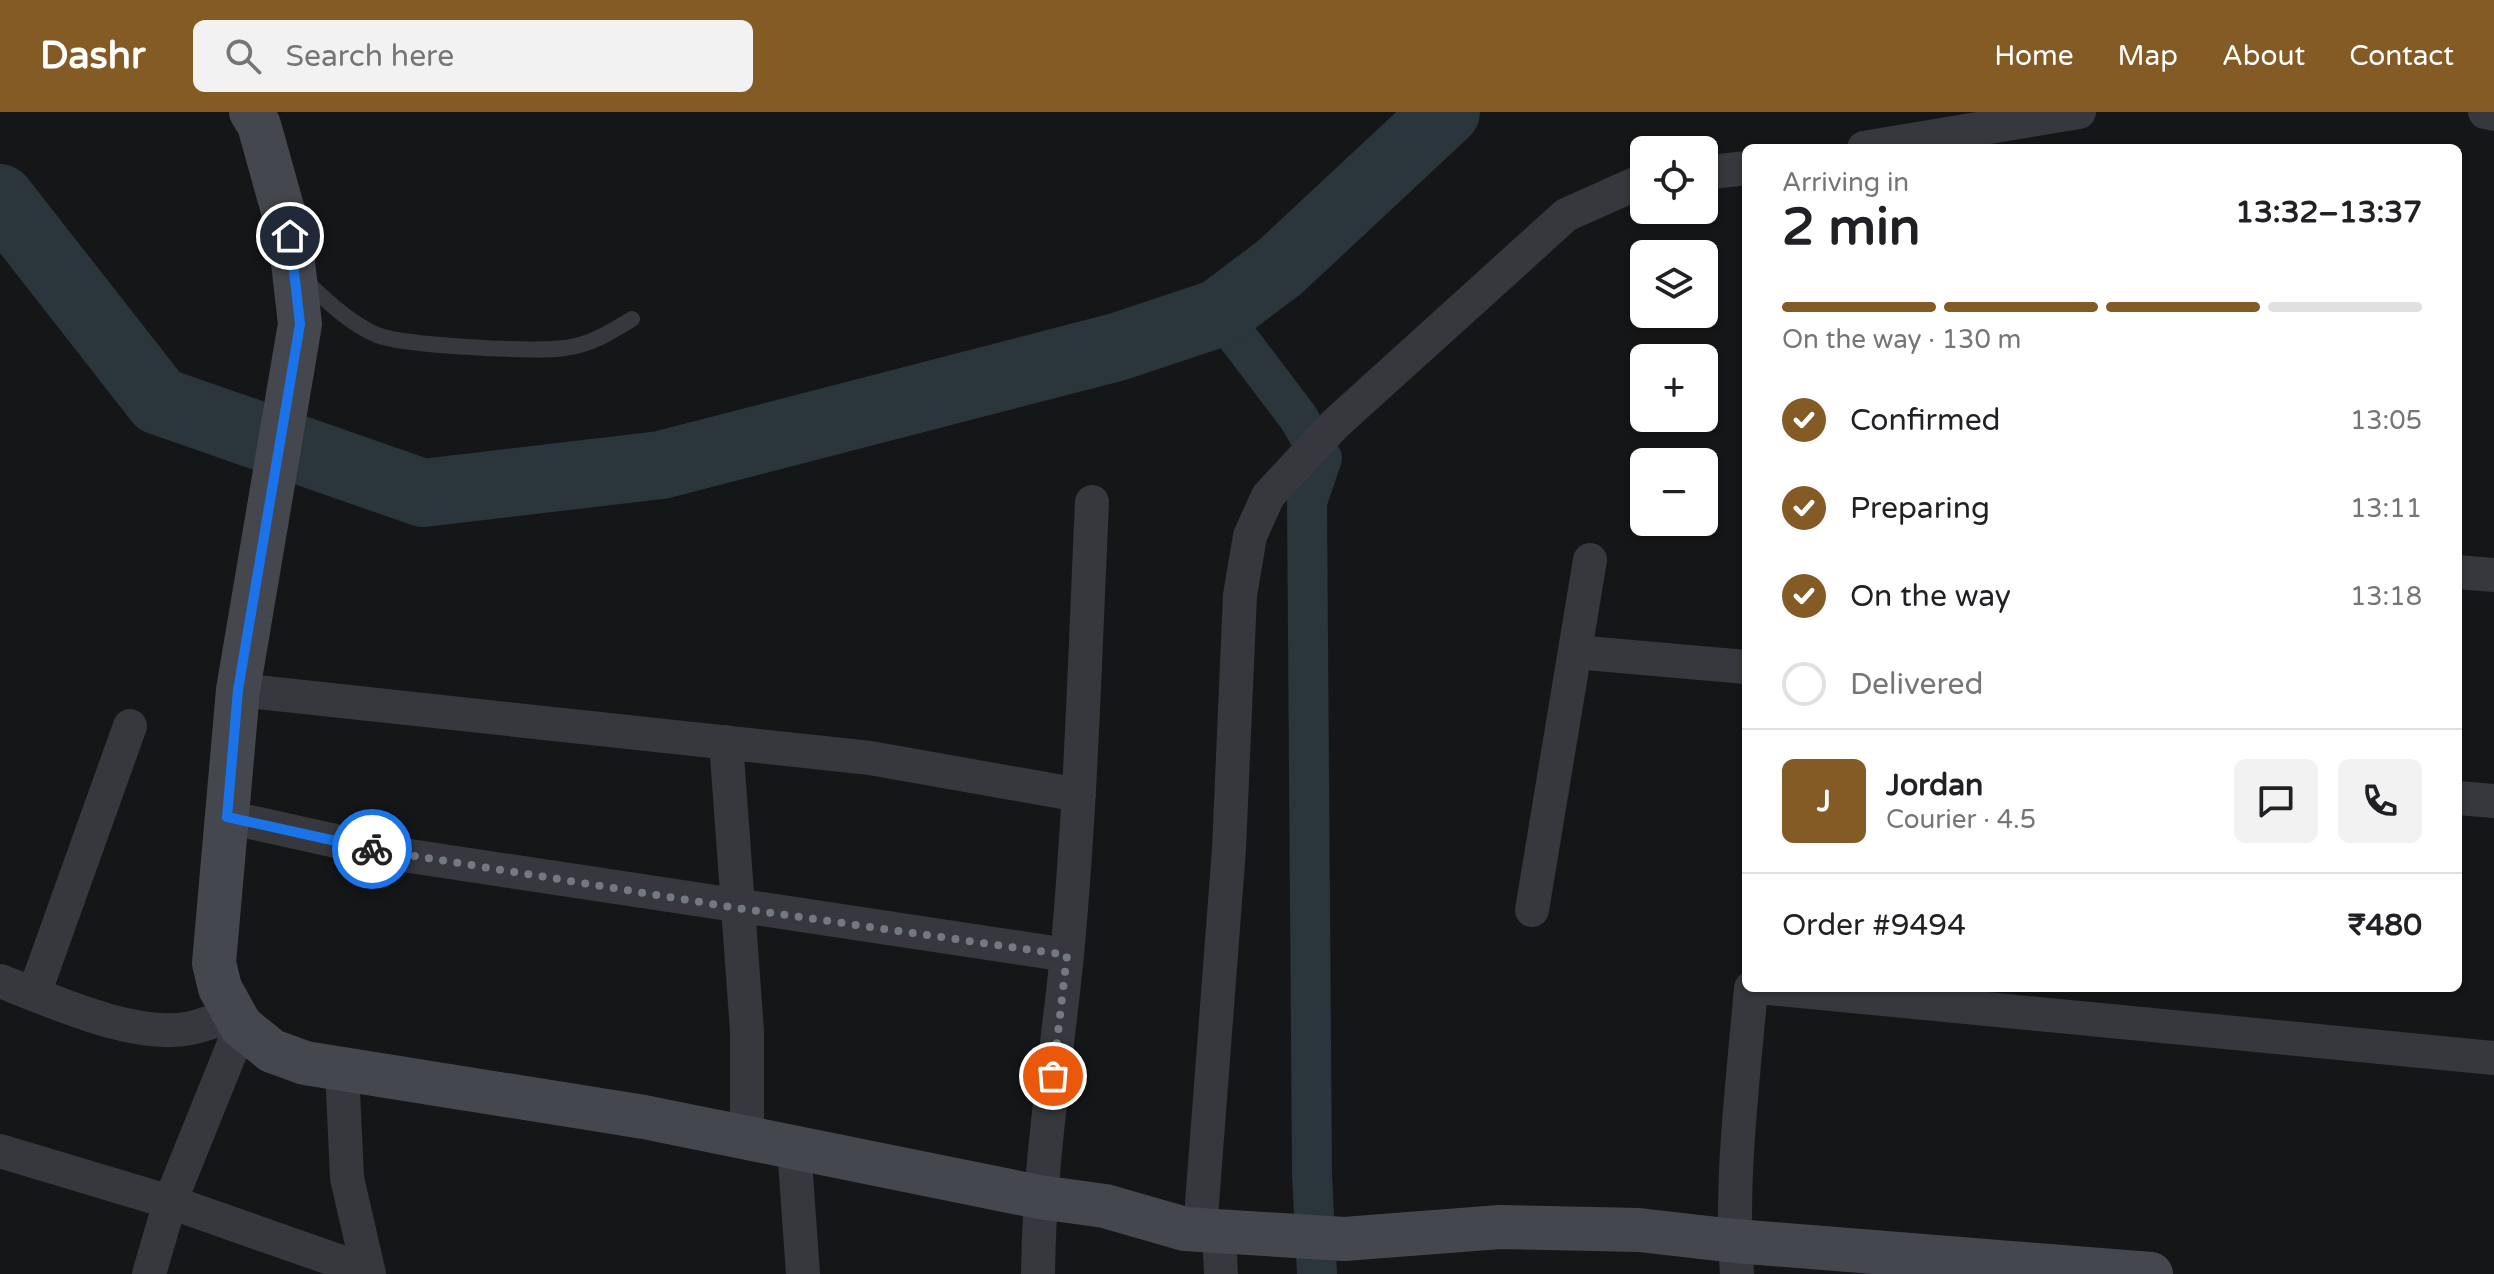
<!DOCTYPE html>
<meta charset="utf-8">
<style>
:root{--surface:#fff;--page:#f2f2f2;--text:#202124;--muted:#757577;--line:#e0e0e0;--accent:#845a25}
body{margin:0;font-family:"Varela Round",sans-serif;background:var(--page);color:var(--text);height:100vh;display:flex;flex-direction:column;font-size:30px;white-space:nowrap}
*{box-sizing:border-box;margin:0}
p{font-size:26px;color:var(--muted)}
.icon{flex:none;width:44px;height:44px;fill:none;stroke:currentColor;stroke-width:2;stroke-linecap:round;stroke-linejoin:round}
.map{position:relative;flex:1;overflow:hidden}
.details{position:absolute;left:1742px;top:32px;width:720px;height:848px;display:flex;flex-direction:column;background:var(--surface);border-radius:12px;box-shadow:0 2px 6px #0004}
.details>*{flex:none}
.tools{position:absolute;left:1630px;top:24px;display:grid;gap:16px}
.tools a{display:grid;place-items:center;width:88px;height:88px;border-radius:12px;background:var(--surface);box-shadow:0 2px 6px #0004;font-size:40px}
.pin{position:absolute;display:grid;place-items:center;width:68px;height:68px;color:#fff;margin:-34px;border:4px solid #fff;border-radius:50%;box-shadow:0 2px 8px #0007}
.courier{position:absolute;display:grid;place-items:center;width:80px;height:80px;margin:-40px;border:6px solid #1a73e8;border-radius:50%;background:#fff;color:#222;box-shadow:0 2px 10px #0007}
.headline em{font-style:normal;font-weight:800}
.headline div{display:flex;flex-direction:column-reverse}
.headline{display:flex;align-items:center;justify-content:space-between;height:136px;padding:0 40px}
h1{font-size:52px;font-weight:800;line-height:60px}
.bar{display:grid;grid-template-columns:repeat(4,1fr);gap:12px 8px;align-content:center;height:96px;padding:0 40px}
.bar i{height:10px;border-radius:6px;background:var(--line)}
.bar .current{background:var(--accent)}
.bar p{grid-column:span 4}
.line{display:flex;align-items:center;gap:20px;padding:0 40px;border-top:2px solid var(--line)}
.line div{flex:1}
.round{display:grid;place-items:center;flex:none;width:84px;height:84px;border-radius:12px;background:var(--page)}
ol{padding:0 40px;list-style:none}
li{display:flex;align-items:center;gap:24px;height:88px}
li p{margin-inline-start:auto}
li .icon{padding:8px;border-radius:50%;background:var(--accent);color:#fff;stroke-width:4}
li:last-child{color:var(--muted)}
li i{width:44px;height:44px;border:4px solid var(--line);border-radius:50%}
header{display:flex;align-items:center;gap:48px;box-sizing:border-box;height:112px;padding:0 40px;background:var(--accent);color:#fff}
header strong{font-size:38px}
nav{display:flex;gap:44px;margin-inline-start:auto;font-size:28px}
.search{width:560px;height:72px;background:var(--page);display:flex;align-items:center;gap:20px;box-sizing:border-box;padding:0 28px;border-radius:12px;color:var(--muted);font-size:30px}
.map>svg:first-child{display:block}
</style>
<header>
<strong>Dashr</strong>
<div class="search"><svg class="icon" aria-label="search" viewBox="0 0 24 24"><circle cx="10" cy="10" r="6"/><path d="M15 15l6 6"/></svg>Search here</div>
<nav><a>Home</a><a>Map</a><a>About</a><a>Contact</a></nav>
</header>
<div class="map">
<svg width="2494" height="1162" viewBox="0 0 2494 1162">
<rect width="100%" height="100%" fill="#151618"/>
<g fill="none" stroke-linecap="round" stroke-linejoin="round">
<path stroke="#2a363c" stroke-width="40" d="M1219 201 1298 305 1322 346 1307 390 1312 1063 1317 1162"/>
<path stroke="#2a363c" stroke-width="68" d="M0 86 159 289 423 381 661 353 1117 235 1219 201 1280 155 1446 0"/>
<path stroke="#36383d" stroke-width="16" d="M304 168C326 188 349 211 377 223 405 234 534 240 565 236 590 233 611 220 632 207"/>
<path stroke="#36383d" stroke-width="34" d="M2485 0 2494 2
M1864 36 2079 0
M1704 61 1746 56
M2458 460 2494 463
M1575 540 1746 555
M238 578 870 646 1079 683
M726 630 747 919V1027
M2458 686 2494 689
M227 705 390 741 1067 843
M1532 798 1590 448
M0 869C53 889 135 928 191 916 205 913 219 907 233 903
M1769 876 2494 946
M34 882 130 614
M342 957 347 1066 369 1162
M794 1035 803 1162
M0 1039 170 1090 367 1159
M1200 1118 1229 737 1240 483 1250 424 1268 384 1334 313 1566 103 1644 68
M1219 1120 1221 1162
M149 1162 170 1090 241 914
M1038 1162C1039 1055 1056 950 1067 843 1081 693 1085 541 1092 390
M1737 1162C1730 1067 1743 970 1751 876"/>
<path stroke="#44474d" stroke-width="44" d="M251 0 259 13 290 124 300 212 238 578 214 851 220 876 241 914 272 939 305 951 644 1005 1039 1085 1105 1094 1185 1117 1344 1127 1500 1115 1639 1118 1735 1129 2151 1162"/>
</g>
<g fill="none" stroke-linecap="round" stroke-linejoin="round">
<path stroke="#737981" stroke-width="8" stroke-dasharray="0 14.4" d="M372 737 737 796 1067 843 1053 964"/>
<path stroke="#1a73e8" stroke-width="10" d="M290 124 300 212 238 578 227 705 372 737"/>
</g>
</svg>
<div class="tools">
<a><svg class="icon" aria-label="locate" viewBox="0 0 24 24"><circle cx="12" cy="12" r="6"/><path d="M12 2v4M12 18v4M2 12h4M18 12h4"/></svg></a>
<a><svg class="icon" aria-label="layers" viewBox="0 0 24 24"><path d="M12 4l9 5-9 5-9-5zM3 14l9 5 9-5"/></svg></a>
<a>+</a>
<a>−</a>
</div>
<div class="pin" style="left:1053px;top:964px;background:#ea580c"><svg class="icon" aria-label="bag" viewBox="0 0 24 24"><path d="M5 8h14l-1 12H6zM9 8a3 3 0 0 1 6 0"/></svg></div>
<div class="pin" style="left:290px;top:124px;background:#1f2937"><svg class="icon" aria-label="home" viewBox="0 0 24 24"><path d="M3 11l9-7 9 7M6 9v11h12V9"/></svg></div>
<div class="courier" style="left:372px;top:737px"><svg class="icon" aria-label="bike" viewBox="0 0 24 24"><circle cx="6" cy="16" r="4"/><circle cx="18" cy="16" r="4"/><path d="M6 16l4-8h5l3 8M10 8l3 8H6M13 5h3"/></svg></div>
<section class="details">
<div class="headline"><div><h1>2 min</h1><p>Arriving in</p></div><em>13:32–13:37</em></div>
<div class="bar"><i class="current"></i><i class="current"></i><i class="current"></i><i></i><p>On the way · 130 m</p></div>
<ol>
<li><svg class="icon" aria-label="check" viewBox="0 0 24 24"><path d="M5 12l5 5 9-10"/></svg>Confirmed<p>13:05</p></li>
<li><svg class="icon" aria-label="check" viewBox="0 0 24 24"><path d="M5 12l5 5 9-10"/></svg>Preparing<p>13:11</p></li>
<li><svg class="icon" aria-label="check" viewBox="0 0 24 24"><path d="M5 12l5 5 9-10"/></svg>On the way<p>13:18</p></li>
<li><i></i>Delivered</li>
</ol>
<div class="line" style="height:144px"><b class="round" style="background:var(--accent);color:#fff">J</b><div><b>Jordan</b><p>Courier · 4.5</p></div><a class="round"><svg class="icon" aria-label="chat" viewBox="0 0 24 24"><path d="M4 5h16v11H9l-5 4z"/></svg></a><a class="round"><svg class="icon" aria-label="phone" viewBox="0 0 24 24"><path d="M5 4h4l2 5-3 2q2 4 5 5l2-3 5 2v4C11 20 4 13 5 4z"/></svg></a></div>
<div class="line" style="height:104px"><div>Order #9494</div><b>₹480</b></div>
</section>
</div>
